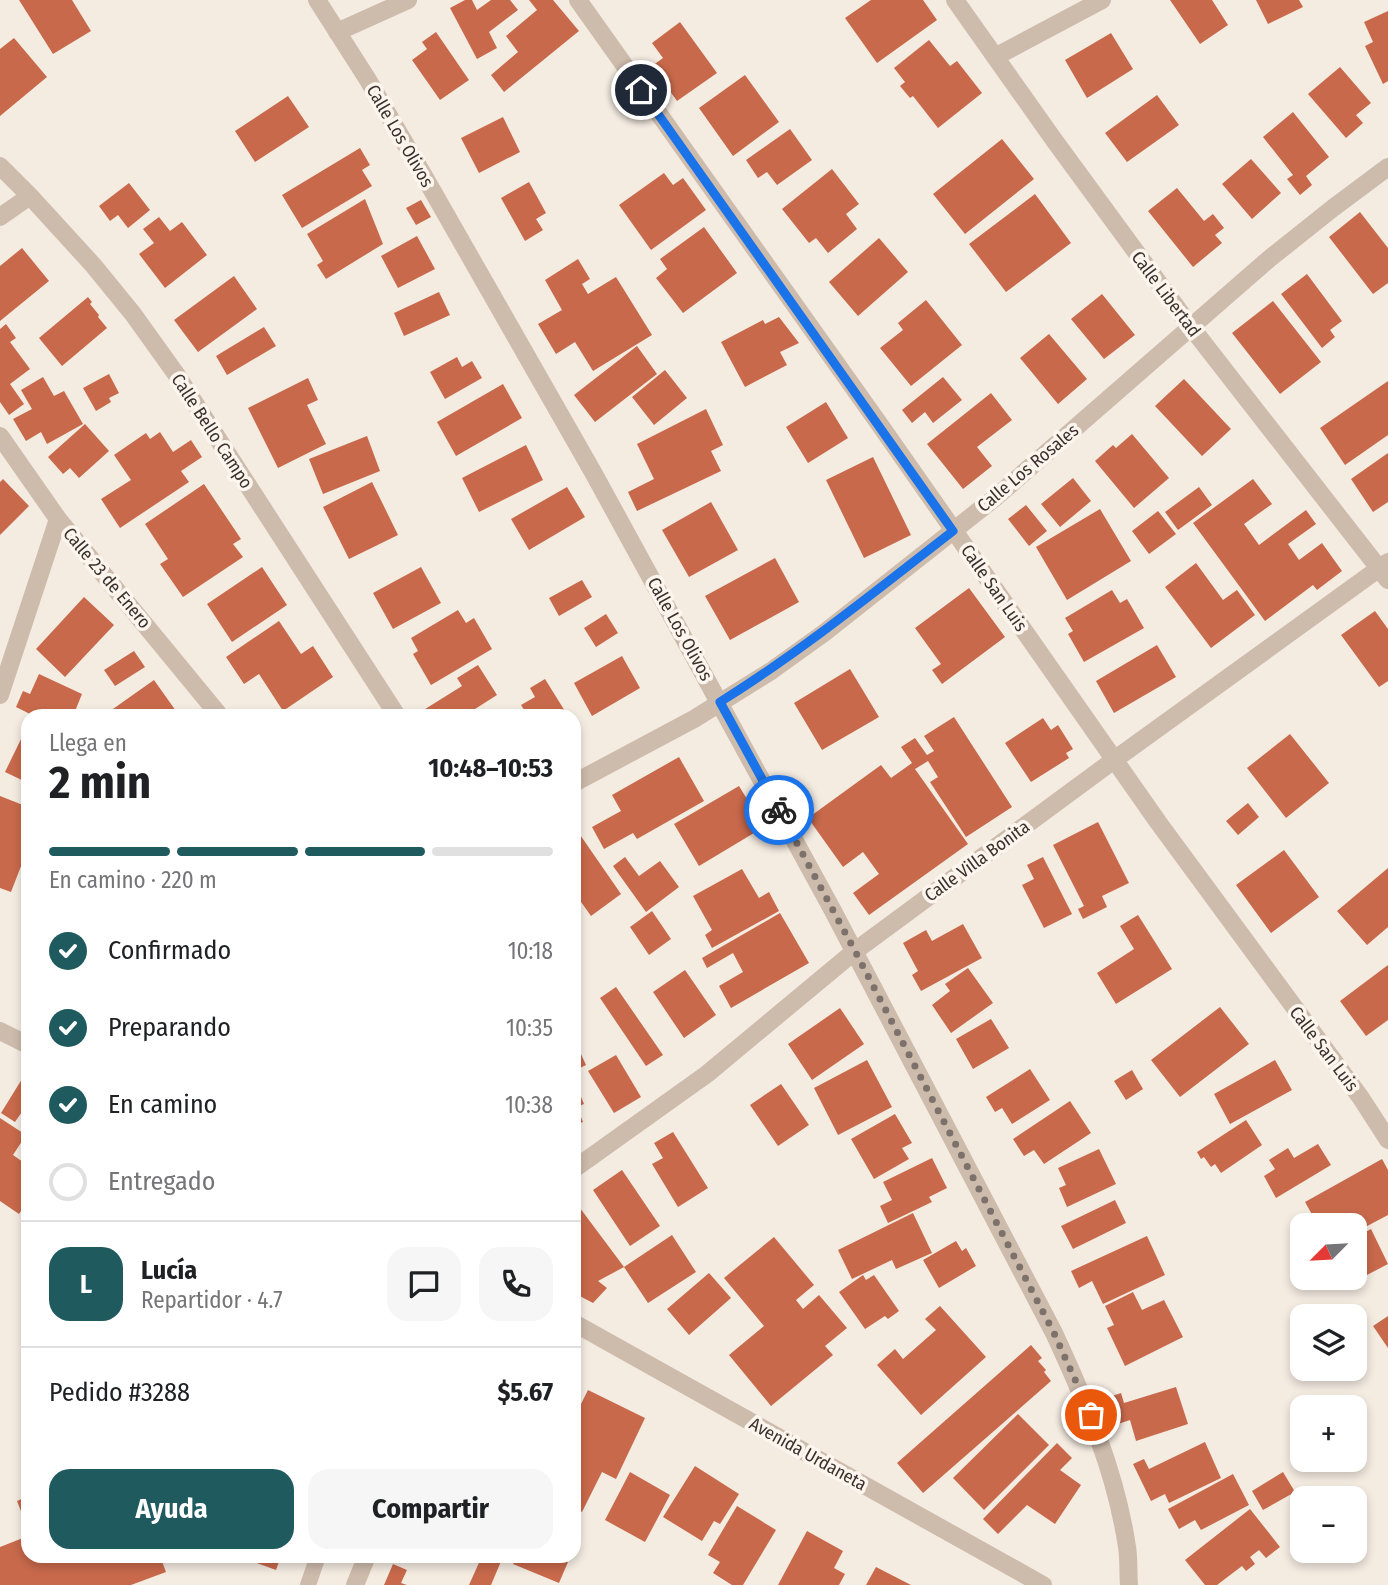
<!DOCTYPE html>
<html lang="es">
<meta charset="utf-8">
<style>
:root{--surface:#fff;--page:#f6f6f6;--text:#202124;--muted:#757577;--line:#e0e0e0;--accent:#1f5a5e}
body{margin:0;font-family:"Fira Sans Condensed",sans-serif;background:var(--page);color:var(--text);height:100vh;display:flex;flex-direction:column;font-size:26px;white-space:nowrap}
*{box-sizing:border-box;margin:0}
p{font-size:23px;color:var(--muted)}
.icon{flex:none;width:38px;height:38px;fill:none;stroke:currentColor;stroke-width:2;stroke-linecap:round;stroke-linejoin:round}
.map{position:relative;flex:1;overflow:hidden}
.sheet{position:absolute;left:21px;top:709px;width:560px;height:854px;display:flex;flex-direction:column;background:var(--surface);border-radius:21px;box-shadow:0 4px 10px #0003}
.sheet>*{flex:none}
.needle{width:46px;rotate:246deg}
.controls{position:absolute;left:1290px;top:1213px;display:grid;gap:14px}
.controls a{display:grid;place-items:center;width:77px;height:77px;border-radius:14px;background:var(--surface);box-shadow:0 4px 10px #0003;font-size:35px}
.pin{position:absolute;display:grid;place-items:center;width:60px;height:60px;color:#fff;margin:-30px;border:4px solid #fff;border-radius:50%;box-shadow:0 2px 7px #0007}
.courier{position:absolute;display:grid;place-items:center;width:70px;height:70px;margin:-35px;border:5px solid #1a73e8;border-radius:50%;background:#fff;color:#222;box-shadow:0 2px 9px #0007}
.head em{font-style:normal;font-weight:700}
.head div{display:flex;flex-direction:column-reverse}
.head{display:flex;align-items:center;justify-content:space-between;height:119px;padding:0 28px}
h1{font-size:46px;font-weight:700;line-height:52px}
.bar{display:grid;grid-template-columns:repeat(4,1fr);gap:10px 7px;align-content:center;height:84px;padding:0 28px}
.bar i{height:9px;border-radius:5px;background:var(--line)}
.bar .current{background:var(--accent)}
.bar p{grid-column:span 4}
.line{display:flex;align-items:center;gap:18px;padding:0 28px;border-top:2px solid var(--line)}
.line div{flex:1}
.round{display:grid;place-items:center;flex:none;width:74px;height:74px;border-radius:21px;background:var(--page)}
ol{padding:0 28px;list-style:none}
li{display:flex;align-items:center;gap:21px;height:77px}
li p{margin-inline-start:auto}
li .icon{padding:7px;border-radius:50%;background:var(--accent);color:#fff;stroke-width:4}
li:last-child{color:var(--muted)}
li i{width:38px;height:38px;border:4px solid var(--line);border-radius:50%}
.action{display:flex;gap:14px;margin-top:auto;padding:14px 28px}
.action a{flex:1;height:80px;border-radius:21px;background:var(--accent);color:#fff;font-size:28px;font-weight:700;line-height:80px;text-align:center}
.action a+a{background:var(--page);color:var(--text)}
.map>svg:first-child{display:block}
</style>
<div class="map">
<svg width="1388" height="1585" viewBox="0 0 1388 1585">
<rect width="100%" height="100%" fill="#f4ebe1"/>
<path fill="#c8694b" d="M19 0H72L91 31 53 54Z
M465 0H472L477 10 491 0H510L518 10 489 32 497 48 477 59 450 8Z
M529 0H553L579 31 504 92 491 75 518 52 506 36 537 10Z
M871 0H923L937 20 877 63 845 18Z
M1170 0H1212L1228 25 1200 44Z
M1256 0H1299L1303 7 1268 24Z
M1388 11V81L1383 84 1365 46 1373 42 1364 22Z
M680 22 717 73 677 101 652 66 663 58 652 43Z
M436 32 469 80 440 100 412 60 427 49 422 42Z
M1111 33 1133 69 1087 98 1065 60Z
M14 38 47 77 0 116V49Z
M929 40 950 66 957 61 982 93 938 128 913 96 910 98 900 86 905 82 894 68Z
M1340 67 1371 103 1356 115 1363 123 1346 138 1308 94Z
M745 75 779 122 733 156 699 108Z
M1157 95 1179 125 1127 162 1105 133Z
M288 96 309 127 255 162 235 131Z
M1293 112 1329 157 1306 176 1312 185 1300 195 1287 179 1293 175 1263 137Z
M503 117 520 152 479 173 461 138Z
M790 129 812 160 777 185 767 172 758 178 746 160Z
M1002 139 1034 179 965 234 933 194Z
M360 148 370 165 362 170 372 186 302 228 282 195Z
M1251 159 1281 193 1252 219 1222 184Z
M832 169 859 204 846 214 857 229 828 253 816 238 809 243 782 209Z
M664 173 673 185 683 178 706 210 651 250 619 205Z
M529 182 546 213 536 219 543 230 525 241 501 198Z
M129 183 150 210 128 228 118 215 110 221 99 206Z
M1177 188 1204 221 1213 214 1224 228 1215 235 1222 243 1193 267 1148 211Z
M1035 194 1071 243 1006 292 969 244Z
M365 199 383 244 326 279 317 265 323 261 307 234Z
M421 200 431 217 416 225 406 208Z
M1360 212 1388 248V283L1373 294 1329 237Z
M159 217 170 231 182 222 207 255 165 288 139 254 154 243 143 229Z
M704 227 737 273 683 313 656 278 667 269 660 259Z
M417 236 435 269 398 288 381 256Z
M879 238 908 272 858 316 829 282Z
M22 248 49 281 0 321V266Z
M578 259 590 279 582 284 588 294 616 277 652 335 593 371 575 342 556 354 538 324 562 310 545 280Z
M1307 274 1342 321 1330 330 1335 337 1322 348 1281 294Z
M234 276 257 309 198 352 174 320Z
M439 292 450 315 404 336 394 313Z
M1102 294 1135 335 1104 359 1071 319Z
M88 297 92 302 90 304 99 315 98 317 107 328 62 366 39 338Z
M926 300 962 345 911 386 880 348 903 330 898 323Z
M1273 301 1321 362 1280 394 1232 333Z
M779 317 799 343 780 352 787 365 745 387 721 342 763 320 765 324Z
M6 324 16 338 10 342 30 369 10 384 24 404 9 415 0 402V329Z
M264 327 276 346 227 375 216 356Z
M1049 334 1087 379 1058 404 1020 358Z
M637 346 657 374 595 422 574 395Z
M457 357 462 367 472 361 482 378 445 399 430 372Z
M665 370 687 398 654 425 632 397Z
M109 374 119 393 109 398 111 402 96 411 83 388Z
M43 377 54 396 64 391 83 424 47 444 41 432 26 441 13 419 32 409 21 390Z
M943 377 962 400 933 423 925 412 912 423 902 410Z
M308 378 318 400 307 405 326 444 278 468 248 408Z
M1184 379 1231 429 1202 456 1155 406Z
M1388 381V435L1345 465 1320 428Z
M503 384 522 418 456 456 437 422Z
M991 393 1012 420 977 447 992 466 963 489 927 444Z
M826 402 848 438 808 463 786 427Z
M706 409 723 445 711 451 721 471 637 511 628 492 654 479 637 444Z
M85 424 109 451 79 478 70 468 63 474 48 457Z
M160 432 173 452 191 440 202 457 181 471 189 482 120 528 101 499 131 480 114 455 146 433 150 439Z
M1132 434 1169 478 1134 508 1095 461 1113 445 1116 448Z
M367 436 380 471 323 494 309 459Z
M526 445 543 480 479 512 462 478Z
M1388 453V502L1373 512 1351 479Z
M873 457 911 535 864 558 826 480Z
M1073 478 1091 501 1060 527 1041 504Z
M3 479 29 506 0 535V482Z
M1253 479 1272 504 1244 524 1259 545 1306 510 1316 524 1288 544 1299 560 1322 543 1342 571 1317 590 1313 585 1265 621 1193 523Z
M372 482 398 535 349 559 323 507Z
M204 484 241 539 233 544 243 557 183 597 160 564 168 559 145 524Z
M567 487 585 517 529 550 511 519Z
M1199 487 1212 505 1178 530 1165 512Z
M711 502 738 550 689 577 662 530Z
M1026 505 1047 531 1029 546 1008 519Z
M1100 509 1131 561 1067 600 1036 547Z
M1158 511 1176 534 1149 554 1132 531Z
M775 558 799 602 730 640 705 596Z
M1196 563 1223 600 1237 590 1255 615 1211 648 1165 587Z
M262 567 287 605 232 642 207 604Z
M421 567 441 603 393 629 373 593Z
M582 580 592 597 559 616 549 598Z
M969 588 1005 637 942 684 932 670 941 664 915 628Z
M1112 590 1120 603 1127 599 1144 628 1084 662 1068 634 1073 631 1065 618Z
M84 597 114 625 65 677 36 649Z
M458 610 466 623 474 618 492 649 431 685 413 654 418 651 411 638Z
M1375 611 1388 629V681L1379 687 1341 635Z
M606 614 618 633 596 647 584 628Z
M279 621 301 654 313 646 333 677 283 711 259 674 244 684 226 657Z
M1157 645 1176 677 1114 713 1096 681Z
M134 651 145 667 115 686 104 670Z
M622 656 640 688 592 716 574 683Z
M478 665 497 695 464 716H425L422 711 462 686 457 678Z
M850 669 879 717 822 750 794 703Z
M39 674 82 694 73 716H34L16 707 23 691 30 694Z
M545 679 568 716H528L521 705 535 697 530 688Z
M154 680 176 711 169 716H103Z
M954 717 1012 807 966 837 930 782 938 777 928 761 915 769 968 844 869 915 853 893 879 874 863 852 843 867 808 818 881 765 891 778 912 763 901 747 915 738 927 755 934 751 924 736Z
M1043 718 1051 730 1058 725 1073 749 1066 753 1069 758 1031 782 1005 743Z
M1290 734 1329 783 1286 818 1247 768Z
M22 737 28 740V783L5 772Z
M679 757 704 801 637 839 633 833 604 849 592 827 621 811 612 795Z
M739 786 764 827 699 866 674 824Z
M0 796 28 807V863L23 861 11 892 0 888Z
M1248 803 1259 817 1238 835 1226 821Z
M1098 822 1129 883 1102 896 1107 907 1083 919 1078 909 1084 906 1053 845Z
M576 829 621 894 591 916 574 892V830Z
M1284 850 1319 897 1271 933 1236 885Z
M625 857 639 876 660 861 679 887 646 912 613 866Z
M1043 857 1072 914 1044 928 1022 885 1034 879 1027 865Z
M1388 868V927L1367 945 1337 911Z
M742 869 759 898 769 892 779 911 712 948 705 935 712 930 693 896Z
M652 911 671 939 649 955 630 927Z
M780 913 809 963 731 1008 719 986 743 972 733 953 707 968 702 958Z
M1138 915 1172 969 1116 1004 1097 973 1134 949 1120 926Z
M963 924 982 958 921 991 912 975 918 971 903 943 926 930 932 941Z
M1388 965V1020L1366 1036 1340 1001Z
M968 968 993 1003 951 1033 932 1005 950 991 945 984Z
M685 970 716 1015 684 1038 653 992Z
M616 987 663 1055 646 1066 600 998Z
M1220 1007 1249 1044 1180 1097 1151 1060Z
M840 1008 864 1044 812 1080 788 1044Z
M991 1019 1009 1048 973 1069 956 1039Z
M574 1039 586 1065 574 1071Z
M616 1055 641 1097 614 1113 588 1071Z
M867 1060 892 1107 838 1135 814 1088Z
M1275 1060 1292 1090 1230 1124 1214 1094Z
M1030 1069 1050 1100 1012 1124 1002 1108 995 1112 986 1097Z
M1132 1070 1143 1089 1126 1100 1114 1081Z
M22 1079 28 1083V1089L25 1093 28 1095V1103L15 1122 1 1113Z
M781 1084 809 1125 778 1146 750 1105Z
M576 1085 584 1104 577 1107 583 1122 574 1125V1086Z
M1070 1101 1091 1133 1044 1164 1034 1150 1024 1156 1013 1139Z
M895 1114 912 1143 902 1148 909 1159 874 1179 851 1139Z
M0 1118 26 1135 13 1155 23 1162 28 1154V1201L19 1214 0 1201Z
M1246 1120 1262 1145 1221 1173 1215 1164 1211 1167 1204 1157 1201 1159 1197 1152Z
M673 1132 708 1188 678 1207 652 1164 663 1158 654 1143Z
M1318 1144 1331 1165 1276 1198 1264 1176 1275 1169 1269 1160 1288 1148 1294 1158Z
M1099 1149 1116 1184 1067 1207 1059 1188 1066 1185 1058 1168Z
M932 1158 947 1188 929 1197 932 1202 888 1223 880 1206 892 1200 883 1182Z
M1382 1159 1388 1170V1215L1354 1233V1225H1318L1305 1202Z
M622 1170 660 1226 630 1246 593 1190Z
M574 1200 624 1267 672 1235 696 1272 648 1303 624 1267 598 1281 607 1288 593 1303 574 1293Z
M1115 1200 1126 1223 1073 1249 1061 1226Z
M913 1213 932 1253 896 1269 892 1260 852 1279 838 1250Z
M1371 1229 1388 1264 1344 1287 1339 1278H1354V1238Z
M1147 1236 1165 1275 1103 1304 1092 1281 1079 1288 1071 1271Z
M774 1237 814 1285 796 1300 803 1309 819 1295 847 1328 825 1346 833 1355 771 1406 729 1355 764 1326 724 1278Z
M956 1241 962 1251 966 1248 976 1266 939 1288 923 1260Z
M709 1273 731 1298 689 1335 667 1309Z
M863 1275 866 1280 874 1275 899 1311 888 1319 885 1316 865 1329 839 1292Z
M1133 1292 1142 1310 1164 1300 1183 1337 1125 1366 1107 1328 1114 1325 1105 1306Z
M940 1306 986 1357 921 1415 877 1365 895 1349 903 1359 936 1330 925 1319Z
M1388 1316V1348L1373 1326Z
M1031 1345 1042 1358 1038 1361 1046 1370 1044 1372 1051 1381 923 1493 897 1463Z
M1176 1387 1188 1424 1136 1441 1130 1420 1115 1425 1106 1398 1121 1393 1124 1403Z
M588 1390 645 1418 616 1479 602 1472 582 1512 574 1507V1418Z
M1018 1414 1049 1445 984 1510 953 1478Z
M1205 1442 1221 1478 1169 1503 1165 1494 1151 1501 1133 1464 1144 1459 1149 1469Z
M1057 1443 1072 1458 1060 1470 1081 1485 1055 1524 1027 1505 998 1534 983 1519Z
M695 1466 739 1494 720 1524 714 1521 702 1541 663 1517Z
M630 1472 670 1495 645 1542 605 1520Z
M1283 1472 1295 1492 1263 1510 1252 1491Z
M1233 1474 1249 1505 1201 1530 1195 1520 1179 1529 1168 1509Z
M28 1496V1529L17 1501Z
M737 1506 776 1530 743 1585H732L713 1573 720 1562 708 1555Z
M1250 1509 1280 1547 1266 1558 1259 1550 1250 1557 1255 1564 1246 1571 1242 1566 1217 1585H1205L1185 1560Z
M807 1531 843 1551 834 1568 845 1574 839 1585H778Z
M28 1536V1556H160L166 1572 131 1585H0V1547Z
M237 1556H281L276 1570Z
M482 1556H495L502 1559 491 1585H469Z
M517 1556H553L568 1562 559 1583 513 1564Z
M393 1564 407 1570 401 1583 407 1585H384Z
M876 1567 911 1585H866Z"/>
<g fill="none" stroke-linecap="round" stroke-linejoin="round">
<path stroke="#cdbbac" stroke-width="16" d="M308 1585 318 1556"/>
<path stroke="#cdbbac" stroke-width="18" d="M317 0 368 80 424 176 594 474 832 909 1054 1333C1086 1402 1116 1472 1127 1547 1129 1559 1128 1573 1129 1585
M578 0 880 425 1158 822 1361 1098 1388 1140
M955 0 1054 140 1191 327 1388 580
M337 32 408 0
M995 57 1102 0
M0 166 30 196 93 265 133 314 176 374 397 716
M0 217 30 196
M0 436 58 519 220 716
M0 695 58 519
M574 783 694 719 771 671 824 633 996 497 1269 259 1333 208 1388 167
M0 1031 28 1045
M574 1169 707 1074 855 951 1114 760 1388 562
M574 1323 1043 1585
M355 1585 367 1556"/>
</g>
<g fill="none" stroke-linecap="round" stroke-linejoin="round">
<path stroke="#7c716b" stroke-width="7" stroke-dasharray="0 12.6" d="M779 810 855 951 1054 1333 1091 1415"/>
<path stroke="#1a73e8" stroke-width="9" d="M641 90 953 531C877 590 802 651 720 702L779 810"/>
</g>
<g text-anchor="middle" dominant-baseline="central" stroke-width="7" stroke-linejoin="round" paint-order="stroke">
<g font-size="18" fill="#3b302b" stroke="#fbf5ee">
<text transform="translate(400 136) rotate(60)">Calle Los Olivos</text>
<text transform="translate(1166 294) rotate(53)">Calle Libertad</text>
<text transform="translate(212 431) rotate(57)">Calle Bello Campo</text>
<text transform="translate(1028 468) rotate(-40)">Calle Los Rosales</text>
<text transform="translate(107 578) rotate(50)">Calle 23 de Enero</text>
<text transform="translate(994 588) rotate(55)">Calle San Luis</text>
<text transform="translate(680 629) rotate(61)">Calle Los Olivos</text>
<text transform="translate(977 861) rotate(-36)">Calle Villa Bonita</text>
<text transform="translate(1324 1049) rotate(53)">Calle San Luis</text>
<text transform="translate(808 1454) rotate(29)">Avenida Urdaneta</text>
</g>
</g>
</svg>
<div class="controls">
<a><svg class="needle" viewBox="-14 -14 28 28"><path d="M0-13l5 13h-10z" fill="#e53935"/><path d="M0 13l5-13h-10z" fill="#757577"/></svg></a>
<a><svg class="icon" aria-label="layers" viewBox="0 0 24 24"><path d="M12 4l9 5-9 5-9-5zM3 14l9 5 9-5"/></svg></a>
<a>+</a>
<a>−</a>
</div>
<div class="pin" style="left:1091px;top:1415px;background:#ea580c"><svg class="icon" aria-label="bag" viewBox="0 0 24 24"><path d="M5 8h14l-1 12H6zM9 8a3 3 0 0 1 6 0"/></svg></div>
<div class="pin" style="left:641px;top:90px;background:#1f2937"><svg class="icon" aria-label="home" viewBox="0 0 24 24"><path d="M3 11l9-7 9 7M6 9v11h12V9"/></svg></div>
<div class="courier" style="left:779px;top:810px"><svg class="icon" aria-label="bike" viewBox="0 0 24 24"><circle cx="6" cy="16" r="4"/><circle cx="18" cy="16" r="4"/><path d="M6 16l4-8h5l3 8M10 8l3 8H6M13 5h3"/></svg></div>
<section class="sheet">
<div class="head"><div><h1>2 min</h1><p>Llega en</p></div><em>10:48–10:53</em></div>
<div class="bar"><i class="current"></i><i class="current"></i><i class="current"></i><i></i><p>En camino · 220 m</p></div>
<ol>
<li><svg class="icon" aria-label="check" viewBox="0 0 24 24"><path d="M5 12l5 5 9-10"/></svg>Confirmado<p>10:18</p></li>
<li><svg class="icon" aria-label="check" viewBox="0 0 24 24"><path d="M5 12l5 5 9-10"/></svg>Preparando<p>10:35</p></li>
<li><svg class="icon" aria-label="check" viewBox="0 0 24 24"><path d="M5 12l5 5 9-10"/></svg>En camino<p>10:38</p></li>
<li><i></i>Entregado</li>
</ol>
<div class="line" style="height:126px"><b class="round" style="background:var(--accent);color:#fff">L</b><div><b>Lucía</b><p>Repartidor · 4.7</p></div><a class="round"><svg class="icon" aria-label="chat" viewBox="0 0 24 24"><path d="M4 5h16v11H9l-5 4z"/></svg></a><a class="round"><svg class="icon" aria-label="phone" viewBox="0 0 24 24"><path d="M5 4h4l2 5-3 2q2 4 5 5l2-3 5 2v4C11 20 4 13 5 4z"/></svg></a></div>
<div class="line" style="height:91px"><div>Pedido #3288</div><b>$5.67</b></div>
<div class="action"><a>Ayuda</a><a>Compartir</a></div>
</section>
</div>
